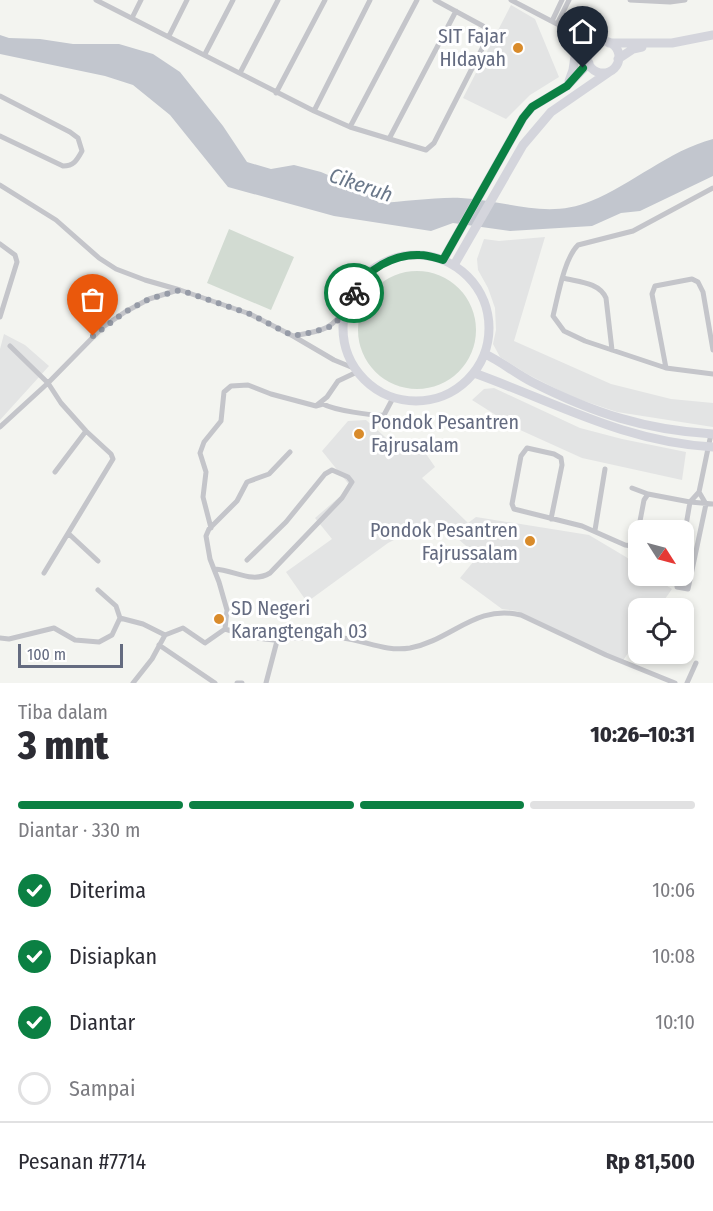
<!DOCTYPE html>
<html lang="id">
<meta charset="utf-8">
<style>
:root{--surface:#fff;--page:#f7f7f7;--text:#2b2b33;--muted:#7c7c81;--line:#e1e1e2;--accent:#0b8043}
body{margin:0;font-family:"Fira Sans Condensed",sans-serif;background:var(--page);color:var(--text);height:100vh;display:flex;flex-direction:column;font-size:22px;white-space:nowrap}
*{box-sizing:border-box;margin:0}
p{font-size:20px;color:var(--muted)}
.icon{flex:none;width:33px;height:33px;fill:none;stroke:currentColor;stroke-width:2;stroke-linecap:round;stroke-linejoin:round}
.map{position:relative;height:683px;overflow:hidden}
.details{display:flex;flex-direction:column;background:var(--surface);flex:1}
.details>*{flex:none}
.needle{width:39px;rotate:126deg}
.tools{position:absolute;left:628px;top:520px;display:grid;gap:12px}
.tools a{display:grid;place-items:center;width:66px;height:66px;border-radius:12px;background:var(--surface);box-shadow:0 3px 9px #0003;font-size:30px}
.scale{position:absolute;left:18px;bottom:15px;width:105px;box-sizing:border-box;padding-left:6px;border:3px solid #646b80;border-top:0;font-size:16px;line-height:21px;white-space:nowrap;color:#646b80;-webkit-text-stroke:4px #fff;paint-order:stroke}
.pin{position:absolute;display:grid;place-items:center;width:51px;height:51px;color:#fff;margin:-62px -26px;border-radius:50% 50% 50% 0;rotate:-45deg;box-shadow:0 0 6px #0007}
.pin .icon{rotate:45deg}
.courier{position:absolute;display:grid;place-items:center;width:60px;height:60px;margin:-30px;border:4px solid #0b8043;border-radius:50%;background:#fff;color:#222;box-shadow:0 2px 8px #0007}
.headline em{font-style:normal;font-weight:800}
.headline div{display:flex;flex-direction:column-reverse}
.headline{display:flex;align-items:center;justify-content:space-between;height:102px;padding:0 18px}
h1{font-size:39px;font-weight:800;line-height:45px}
.bar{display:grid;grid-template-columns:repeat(4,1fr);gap:9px 6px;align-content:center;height:72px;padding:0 18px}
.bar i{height:8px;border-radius:4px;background:var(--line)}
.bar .current{background:var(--accent)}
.bar p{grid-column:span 4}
.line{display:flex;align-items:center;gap:15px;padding:0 18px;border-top:2px solid var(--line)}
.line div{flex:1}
ol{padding:0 18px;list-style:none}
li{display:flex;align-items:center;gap:18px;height:66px}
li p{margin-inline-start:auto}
li .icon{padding:6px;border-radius:50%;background:var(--accent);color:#fff;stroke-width:4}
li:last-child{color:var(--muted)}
li i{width:33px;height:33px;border:3px solid var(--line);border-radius:50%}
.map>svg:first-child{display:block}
</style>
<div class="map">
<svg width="713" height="683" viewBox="0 0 713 683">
<rect width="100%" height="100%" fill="#f3f4f0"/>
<path fill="#e3e4e4" d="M511 5 535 19 559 77 530 95 506 119 463 98Z
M545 237 514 341 611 384 671 399 713 403V427L617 412 572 397 527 374 500 357 493 344 496 330 495 308 488 288 478 270 477 259 484 239 499 241Z
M4 334 25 345 49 366 0 420V349Z
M494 388 580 428 622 439 686 452 682 480 582 458 518 429 472 400 484 389Z
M366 420 403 453 418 442 435 467 422 478 468 523 476 517 589 535 626 557 639 567V576H652L672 589 658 609H639V637L622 662 567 639 517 611 502 609 460 578 478 556 444 527 422 526 388 543 307 602 286 572 332 539 315 518 351 487 322 451 348 421Z"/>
<path fill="#d2dbd2" d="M229 229 294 257 271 310 207 283Z
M358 330a59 59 0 1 1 118 0a59 59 0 1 1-118 0Z"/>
<path fill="#c2c6ce" d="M0 35 9 38 40 39 73 44H119L153 54 180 72 223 126 247 162 271 169 294 165 321 172 363 190 379 203C405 202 434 197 461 198 505 200 547 220 591 201 633 184 668 151 713 139V176L640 211 621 213 592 226 510 231 453 223 431 231 334 216 228 187 170 115 133 85 105 76 0 54Z"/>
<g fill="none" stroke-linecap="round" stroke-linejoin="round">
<path stroke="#c4c5ca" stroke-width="5" d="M96 0 314 111 350 127 426 150 434 143 488 37V31L483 26 435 0
M511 0 557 24 601 42
M630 0 670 2 685 0
M132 18 141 0
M552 21 562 0
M557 24 569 0
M570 30 577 43 587 56
M169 36 187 0
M205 54 233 0
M240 73 278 0
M276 93 325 0
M0 96 70 132 78 138 82 151C77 160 74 166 63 166L0 136
M314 111 370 0
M350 127 417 0
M389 139 456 11
M0 185 56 220 99 258 116 269 145 280 180 290 250 314 293 336 334 360 356 369
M713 188 633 231 578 245C564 259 558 296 553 316L564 331 585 341 666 368 713 374
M0 244 15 255 17 262 0 317
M563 278C578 282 599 282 606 298L612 350
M293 336C320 331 332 331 347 306
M10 346 48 383 61 403 86 431 111 454 113 459 44 573
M666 368 652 294 655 286 692 279 698 282 703 292 713 350
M317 405 327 397 338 381 357 372
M0 427 48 383 103 327 125 312 149 299 178 290
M55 472 86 431
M632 488 648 494
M551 519 562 465 561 458 554 454 527 448 521 456 512 504 514 509 582 526 625 545 632 546 636 542 644 500 648 494 690 502 713 504
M211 528 203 497 206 472 200 453 204 442 221 421 224 392 231 386 248 385 271 394 316 406 323 404C334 410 372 416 384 415L393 398
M595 530 605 469
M69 534 98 561
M684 537 690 502 699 492 711 434
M215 569C234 570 252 584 270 573L342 498 352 482 348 477 332 470 325 474 286 522 247 560
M677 576V587L688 589 706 504 699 492
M98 590 116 606 120 618
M225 629C241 634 257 639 274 640 280 641 286 638 292 638 309 638 326 636 343 638 366 641 386 652 410 648 452 640 475 604 521 615L606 655 675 683
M225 629 227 610 219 582 210 559 206 536 209 529 237 501 247 482 269 474 290 452
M0 638 9 639 54 628 75 640 99 642 112 635 120 618 143 624 165 635 183 628 205 643 225 629
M159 645 215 683
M133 683 152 659 165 635
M237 683H242
M266 683 277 641
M687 683 696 663"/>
<path stroke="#d4d5dc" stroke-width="9" d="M587 57a16 16 0 1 1 32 0a16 16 0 1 1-32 0Z
M609 43H672L713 35
M618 59 633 49 642 47
M569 81 573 70 577 43
M343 328a73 73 0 1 1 146 0a73 73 0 1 1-146 0Z
M443 260 523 118 532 107 567 86 589 63
M454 265 523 145 551 112 609 72
M485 354C502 362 516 374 532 382 593 413 645 430 713 434
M474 373C555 402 624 442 713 447"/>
</g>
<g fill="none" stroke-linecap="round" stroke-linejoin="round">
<path stroke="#969ba7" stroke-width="6" stroke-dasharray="0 10.8" d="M93 336 125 312 149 299 180 290 250 314 293 336 314 332 332 326 340 318 354 293"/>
<path stroke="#0b8043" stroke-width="8" d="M354 293C366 269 394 254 420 255 428 255 436 258 443 260L523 118 532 107 567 86 583 68"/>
</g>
<g fill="#d98b2b" stroke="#fff" stroke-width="2">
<circle cx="518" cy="48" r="6"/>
<circle cx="359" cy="434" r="6"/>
<circle cx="530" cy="541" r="6"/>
<circle cx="219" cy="619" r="6"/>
</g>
<g text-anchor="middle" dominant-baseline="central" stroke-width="6" stroke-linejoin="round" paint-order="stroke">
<g font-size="20" fill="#646b80" stroke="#fff" text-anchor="end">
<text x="506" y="36">SIT Fajar<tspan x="506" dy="23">HIdayah</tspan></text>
<text x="371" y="422" text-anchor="start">Pondok Pesantren<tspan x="371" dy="23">Fajrusalam</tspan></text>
<text x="518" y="530">Pondok Pesantren<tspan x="518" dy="23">Fajrussalam</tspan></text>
<text x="231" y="608" text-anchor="start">SD Negeri<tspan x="231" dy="23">Karangtengah 03</tspan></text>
</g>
<g font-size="21" font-style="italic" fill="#6a788a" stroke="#fff">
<text transform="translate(361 185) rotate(19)">Cikeruh</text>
</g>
</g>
</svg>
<div class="tools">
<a><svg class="needle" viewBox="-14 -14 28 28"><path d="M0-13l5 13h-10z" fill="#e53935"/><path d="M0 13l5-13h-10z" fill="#7c7c81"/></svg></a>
<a><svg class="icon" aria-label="locate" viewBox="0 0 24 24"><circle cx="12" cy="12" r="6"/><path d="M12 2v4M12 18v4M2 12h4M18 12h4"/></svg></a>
</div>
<div class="scale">100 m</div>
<div class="pin" style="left:93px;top:336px;background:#ea580c"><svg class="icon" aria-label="bag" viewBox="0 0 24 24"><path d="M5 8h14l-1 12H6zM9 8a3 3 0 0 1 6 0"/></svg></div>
<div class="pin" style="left:583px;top:68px;background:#1f2937"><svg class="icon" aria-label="home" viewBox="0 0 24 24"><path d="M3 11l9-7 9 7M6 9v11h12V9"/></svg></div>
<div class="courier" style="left:354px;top:293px"><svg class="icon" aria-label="bike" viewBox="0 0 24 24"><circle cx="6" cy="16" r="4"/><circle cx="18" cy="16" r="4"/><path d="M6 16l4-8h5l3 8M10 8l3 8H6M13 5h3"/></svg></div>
</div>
<section class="details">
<div class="headline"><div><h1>3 mnt</h1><p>Tiba dalam</p></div><em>10:26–10:31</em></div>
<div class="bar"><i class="current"></i><i class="current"></i><i class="current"></i><i></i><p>Diantar · 330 m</p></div>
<ol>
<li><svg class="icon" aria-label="check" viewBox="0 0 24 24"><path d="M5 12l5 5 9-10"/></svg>Diterima<p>10:06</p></li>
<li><svg class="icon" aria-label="check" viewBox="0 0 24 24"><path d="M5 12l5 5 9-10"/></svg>Disiapkan<p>10:08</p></li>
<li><svg class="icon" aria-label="check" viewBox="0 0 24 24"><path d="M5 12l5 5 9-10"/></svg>Diantar<p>10:10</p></li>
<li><i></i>Sampai</li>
</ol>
<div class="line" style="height:78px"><div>Pesanan #7714</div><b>Rp 81,500</b></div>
</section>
